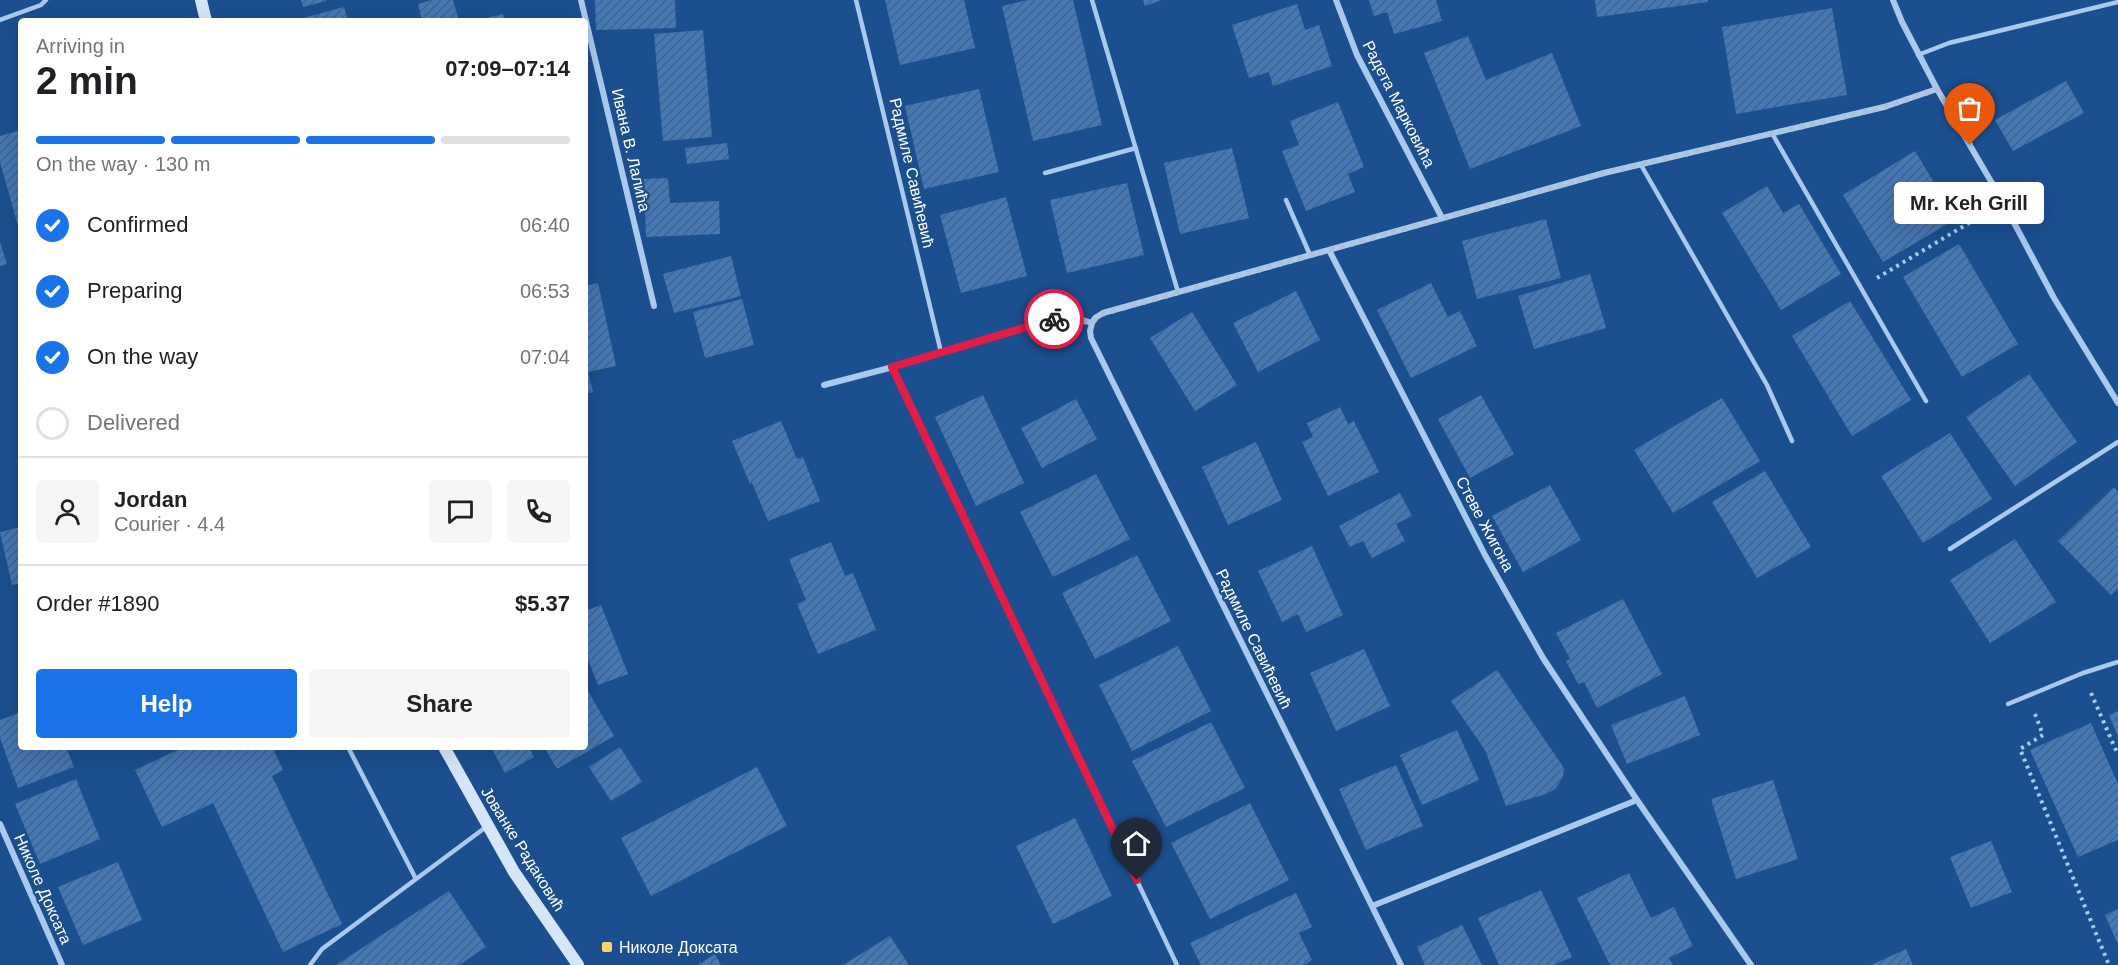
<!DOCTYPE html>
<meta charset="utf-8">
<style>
:root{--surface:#fff;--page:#f6f6f6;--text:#202124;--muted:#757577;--line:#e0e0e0;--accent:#1a73e8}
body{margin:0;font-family:Helvetica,sans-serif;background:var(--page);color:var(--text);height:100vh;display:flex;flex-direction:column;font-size:22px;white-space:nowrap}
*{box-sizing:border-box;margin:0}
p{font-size:20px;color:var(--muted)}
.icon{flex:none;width:33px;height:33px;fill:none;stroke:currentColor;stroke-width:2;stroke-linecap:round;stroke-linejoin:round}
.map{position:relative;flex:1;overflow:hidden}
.details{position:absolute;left:18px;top:18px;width:570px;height:732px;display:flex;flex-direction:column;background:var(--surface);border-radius:6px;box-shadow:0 6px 24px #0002}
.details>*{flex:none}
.pin{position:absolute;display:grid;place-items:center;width:51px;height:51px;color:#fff;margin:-62px -26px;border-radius:50% 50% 50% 0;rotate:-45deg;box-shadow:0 0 6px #0007}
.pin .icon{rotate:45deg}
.courier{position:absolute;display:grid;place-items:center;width:60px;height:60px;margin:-30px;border:4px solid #e11d48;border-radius:50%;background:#fff;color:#222;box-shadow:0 2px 8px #0007}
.bubble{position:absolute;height:42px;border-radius:6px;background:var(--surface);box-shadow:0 6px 24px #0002;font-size:20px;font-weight:700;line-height:42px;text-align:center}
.summary em{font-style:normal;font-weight:700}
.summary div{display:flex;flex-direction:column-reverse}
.summary{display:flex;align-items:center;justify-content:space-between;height:102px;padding:0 18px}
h1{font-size:39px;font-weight:700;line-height:45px}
.bar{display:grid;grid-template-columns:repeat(4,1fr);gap:9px 6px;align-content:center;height:72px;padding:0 18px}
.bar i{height:8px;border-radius:4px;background:var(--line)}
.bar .selected{background:var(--accent)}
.bar p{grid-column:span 4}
.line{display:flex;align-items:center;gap:15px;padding:0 18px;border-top:2px solid var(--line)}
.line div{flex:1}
.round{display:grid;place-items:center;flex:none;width:63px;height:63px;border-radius:6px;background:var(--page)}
ol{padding:0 18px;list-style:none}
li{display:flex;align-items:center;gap:18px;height:66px}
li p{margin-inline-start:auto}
li .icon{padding:6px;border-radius:50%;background:var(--accent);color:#fff;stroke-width:4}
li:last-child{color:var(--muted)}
li i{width:33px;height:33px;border:3px solid var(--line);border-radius:50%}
.cta{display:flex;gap:12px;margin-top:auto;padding:12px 18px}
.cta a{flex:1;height:69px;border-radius:6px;background:var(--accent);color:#fff;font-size:24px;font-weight:700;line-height:69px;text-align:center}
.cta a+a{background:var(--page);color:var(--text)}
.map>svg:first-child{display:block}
</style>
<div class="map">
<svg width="2118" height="965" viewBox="0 0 2118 965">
<defs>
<pattern id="building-hatch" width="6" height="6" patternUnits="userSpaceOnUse" patternTransform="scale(1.5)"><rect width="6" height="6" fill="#4478b7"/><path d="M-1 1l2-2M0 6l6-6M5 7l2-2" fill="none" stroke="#486282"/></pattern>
</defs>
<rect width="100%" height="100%" fill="#1b4f8f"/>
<path fill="url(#building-hatch)" d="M301 0H326V1L303 7Z
M432 0H453L459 21H422L418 4Z
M595 0H675L676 28 596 30Z
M885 0H964L975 48 900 65Z
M1028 0H1073L1102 125 1033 141 1002 6Z
M1143 0H1162L1145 6Z
M1369 0H1436L1442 21 1394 34 1387 12 1374 16Z
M1595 0H1708V2L1597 17Z
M1297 4 1305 30 1319 25 1332 66 1273 86 1269 72 1249 78 1232 25Z
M344 7 348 21H296V20Z
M1832 8 1847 95 1736 114 1722 27Z
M503 14 505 21H478V20Z
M703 30 712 137 663 141 654 34Z
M1468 36 1486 80 1552 53 1581 126 1470 169 1424 53Z
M2066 81 2084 113 2013 151 1995 120Z
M979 89 999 172 924 189 905 106Z
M1338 102 1364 167 1348 174 1355 192 1306 211 1282 151 1299 145 1290 121Z
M21 130V232L20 233 0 162V136Z
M727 143 729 159 687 164 685 148Z
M1232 148 1249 218 1180 234 1164 163Z
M1915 151 1956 219 1883 262 1843 195Z
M668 178 670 203 719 201 720 234 646 237 644 179Z
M1127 183 1144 255 1067 273 1050 200Z
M1767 186 1783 213 1799 204 1841 274 1781 310 1722 213Z
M1006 197 1027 276 961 293 940 215Z
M1546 219 1561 278 1477 299 1462 241Z
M0 242 7 264 0 266Z
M1959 244 2018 344 1962 377 1903 277Z
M731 256 741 296 674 313 663 274Z
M1590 274 1606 328 1534 349 1518 296Z
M598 283 616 366 588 372 593 392 585 394V286Z
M1431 283 1448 317 1460 311 1477 346 1411 378 1377 310Z
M1296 291 1320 340 1258 372 1233 323Z
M742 299 754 345 705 358 693 312Z
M1850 301 1911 400 1852 436 1792 336Z
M1192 312 1237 385 1195 411 1150 338Z
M2029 374 2077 442 2015 486 1966 417Z
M983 395 1024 483 976 506 935 417Z
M1481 395 1514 454 1470 478 1438 419Z
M1722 398 1760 461 1673 513 1634 450Z
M1076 399 1097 439 1042 468 1021 428Z
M1340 407 1348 424 1354 421 1379 472 1328 496 1302 442 1313 437 1307 423Z
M781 421 797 459 803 457 820 501 768 521 752 483 750 484 732 441Z
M1950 433 1992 499 1923 543 1881 476Z
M1256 442 1282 500 1228 525 1202 467Z
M1765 471 1811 547 1757 578 1712 502Z
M1096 474 1130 539 1053 577 1020 512Z
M1550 485 1581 540 1523 572 1492 516Z
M2114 487 2118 492V588L2111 595 2058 541Z
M1400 493 1412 516 1396 524 1405 541 1372 558 1363 541 1350 547 1339 526Z
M21 527V583L12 585 0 532Z
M2015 539 2056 602 1990 643 1950 580Z
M831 542 845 576 853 573 876 630 818 654 797 604 806 600 789 559Z
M1312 546 1343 615 1306 632 1298 614 1282 622 1258 571Z
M1137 555 1171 621 1095 659 1062 593Z
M1623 599 1662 674 1597 708 1584 682 1578 684 1566 661 1570 659 1556 633Z
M601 605 628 674 598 685 585 652V611Z
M1178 646 1211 711 1132 751 1099 685Z
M1364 649 1390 706 1336 731 1310 673Z
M1497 670 1564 768 1563 777 1555 789 1546 794 1506 806 1485 750 1451 701Z
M588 691 614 736 557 769 544 747H585V693Z
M1685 696 1700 735 1627 764 1611 725Z
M2118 711V737L2109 715Z
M21 712V747H66L74 767 18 788 0 738V720Z
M1211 722 1245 788 1166 827 1132 761Z
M2091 723 2118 784V840L2078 857 2030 750Z
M1457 730 1479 780 1422 805 1400 755Z
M184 747H283L274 751 283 770 272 776 342 924 283 952 213 803 162 827 135 770Z
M491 747H529L534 757 505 773Z
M620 747 642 782 611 801 589 767Z
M1396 765 1423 826 1366 850 1339 789Z
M757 767 787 826 651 896 621 838Z
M76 779 100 839 40 864 15 804Z
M1773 780 1798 859 1736 879 1711 799Z
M1250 803 1289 880 1210 919 1171 843Z
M1075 818 1112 896 1053 924 1016 846Z
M1991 841 2012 892 1971 908 1950 857Z
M118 862 142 920 83 945 58 887Z
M1629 873 1651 918 1674 907 1693 946 1669 958 1673 965H1610L1577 898Z
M1541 890 1572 957 1554 965H1499L1478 918Z
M449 891 486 947 459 965H336Z
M1296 893 1312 927 1299 933 1312 960 1304 965H1201L1190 943Z
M2118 909V945L2105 915Z
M1462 925 1482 965H1425L1417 947Z
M890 936 909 965H843Z
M1906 949 1913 965H1871Z
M715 954 721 965H697Z"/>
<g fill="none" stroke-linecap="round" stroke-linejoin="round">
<path stroke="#a9c9ee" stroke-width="4" stroke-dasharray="3 4.5" stroke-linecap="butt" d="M1877 278 1984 214
M2091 693 2118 755
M2035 714 2043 735 2020 749 2109 965"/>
<path stroke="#a9c9ee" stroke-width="4.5" d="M856 0 941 352
M1092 0 1178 292
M0 20 41 5 46 0
M1918 55 1949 43 2118 2
M1773 135 1926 401
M1641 165 1767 385 1792 441
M1045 173 1136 148
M1286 200 1310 255
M893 367 1177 965
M1950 549 2118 442
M2008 704 2083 673 2118 662
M348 747 416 879
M310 965 322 949 486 827"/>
<path stroke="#a9c9ee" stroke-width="6" d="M581 0 654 306
M1336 0 1357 55 1442 218
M1893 0 1902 22 1937 89 2003 202 2054 298 2118 403
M1329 250 1485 555 1543 658 1637 800 1751 965
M1092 323 1090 331 1091 338 1401 965
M824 385 893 367 1056 318H1076L1092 323 1095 318 1103 313 1604 173 1884 107 1937 89
M0 824 62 965
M1372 906 1637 800"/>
<path stroke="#d6e6fa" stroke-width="12" d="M201 0 206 21
M444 747 514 872 578 965"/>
</g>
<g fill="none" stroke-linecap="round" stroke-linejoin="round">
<path stroke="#afc1d8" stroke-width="6" stroke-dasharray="0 10.8" d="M1054 319 1066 317 1092 323 1098 315 1122 308 1604 173 1884 107 1937 89 1970 145"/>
<path stroke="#e11d48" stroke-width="8" d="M1054 319 892 367 1137 880"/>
</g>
<rect fill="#ffd166" stroke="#1b4f8f" stroke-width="2" x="601" y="941" width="12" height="12" rx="3"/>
<g text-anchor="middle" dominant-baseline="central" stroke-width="4.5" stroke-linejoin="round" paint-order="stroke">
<g font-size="16" fill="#fff" stroke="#1b4f8f">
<text transform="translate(1399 104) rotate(63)">Радета Марковића</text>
<text transform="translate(631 150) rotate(77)">Ивана В. Лалића</text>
<text transform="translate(912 173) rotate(77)">Радмиле Савићевић</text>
<text transform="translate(1485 524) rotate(62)">Стеве Жигона</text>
<text transform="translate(1254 639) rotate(64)">Радмиле Савићевић</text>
<text transform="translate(523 849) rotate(58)">Јованке Радаковић</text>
<text transform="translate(43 889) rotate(66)">Николе Доксата</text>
</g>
<g font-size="16" fill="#fff" stroke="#1b4f8f" text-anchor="start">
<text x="619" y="947">Николе Доксата</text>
</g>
</g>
</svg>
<div class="pin" style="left:1970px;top:145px;background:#ea580c"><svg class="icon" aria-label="bag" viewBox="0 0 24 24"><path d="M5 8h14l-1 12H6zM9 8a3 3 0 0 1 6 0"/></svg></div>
<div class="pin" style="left:1137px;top:880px;background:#1f2937"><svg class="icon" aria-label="home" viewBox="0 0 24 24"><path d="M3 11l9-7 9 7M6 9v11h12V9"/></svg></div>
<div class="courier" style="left:1054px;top:319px"><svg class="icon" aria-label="bike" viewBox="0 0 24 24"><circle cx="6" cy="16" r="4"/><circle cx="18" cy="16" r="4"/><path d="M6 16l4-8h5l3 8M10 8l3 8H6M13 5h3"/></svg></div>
<div class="bubble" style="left:1894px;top:182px;width:150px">Mr. Keh Grill</div>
<section class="details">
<div class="summary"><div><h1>2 min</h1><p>Arriving in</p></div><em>07:09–07:14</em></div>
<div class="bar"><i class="selected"></i><i class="selected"></i><i class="selected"></i><i></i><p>On the way · 130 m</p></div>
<ol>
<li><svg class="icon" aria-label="check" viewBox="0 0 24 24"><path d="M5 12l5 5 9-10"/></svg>Confirmed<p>06:40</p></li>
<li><svg class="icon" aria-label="check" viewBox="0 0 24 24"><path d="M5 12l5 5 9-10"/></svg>Preparing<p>06:53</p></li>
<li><svg class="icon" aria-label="check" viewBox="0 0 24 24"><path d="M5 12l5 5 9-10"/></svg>On the way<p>07:04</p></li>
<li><i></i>Delivered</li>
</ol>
<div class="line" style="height:108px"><a class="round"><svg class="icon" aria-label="person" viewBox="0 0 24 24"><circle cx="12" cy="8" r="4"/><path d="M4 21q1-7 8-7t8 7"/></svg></a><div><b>Jordan</b><p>Courier · 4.4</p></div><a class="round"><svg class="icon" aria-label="chat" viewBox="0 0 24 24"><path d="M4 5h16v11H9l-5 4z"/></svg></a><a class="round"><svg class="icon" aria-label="phone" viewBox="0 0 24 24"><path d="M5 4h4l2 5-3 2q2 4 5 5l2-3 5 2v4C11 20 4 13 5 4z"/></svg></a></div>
<div class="line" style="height:78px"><div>Order #1890</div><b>$5.37</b></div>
<div class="cta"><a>Help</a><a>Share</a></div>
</section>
</div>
